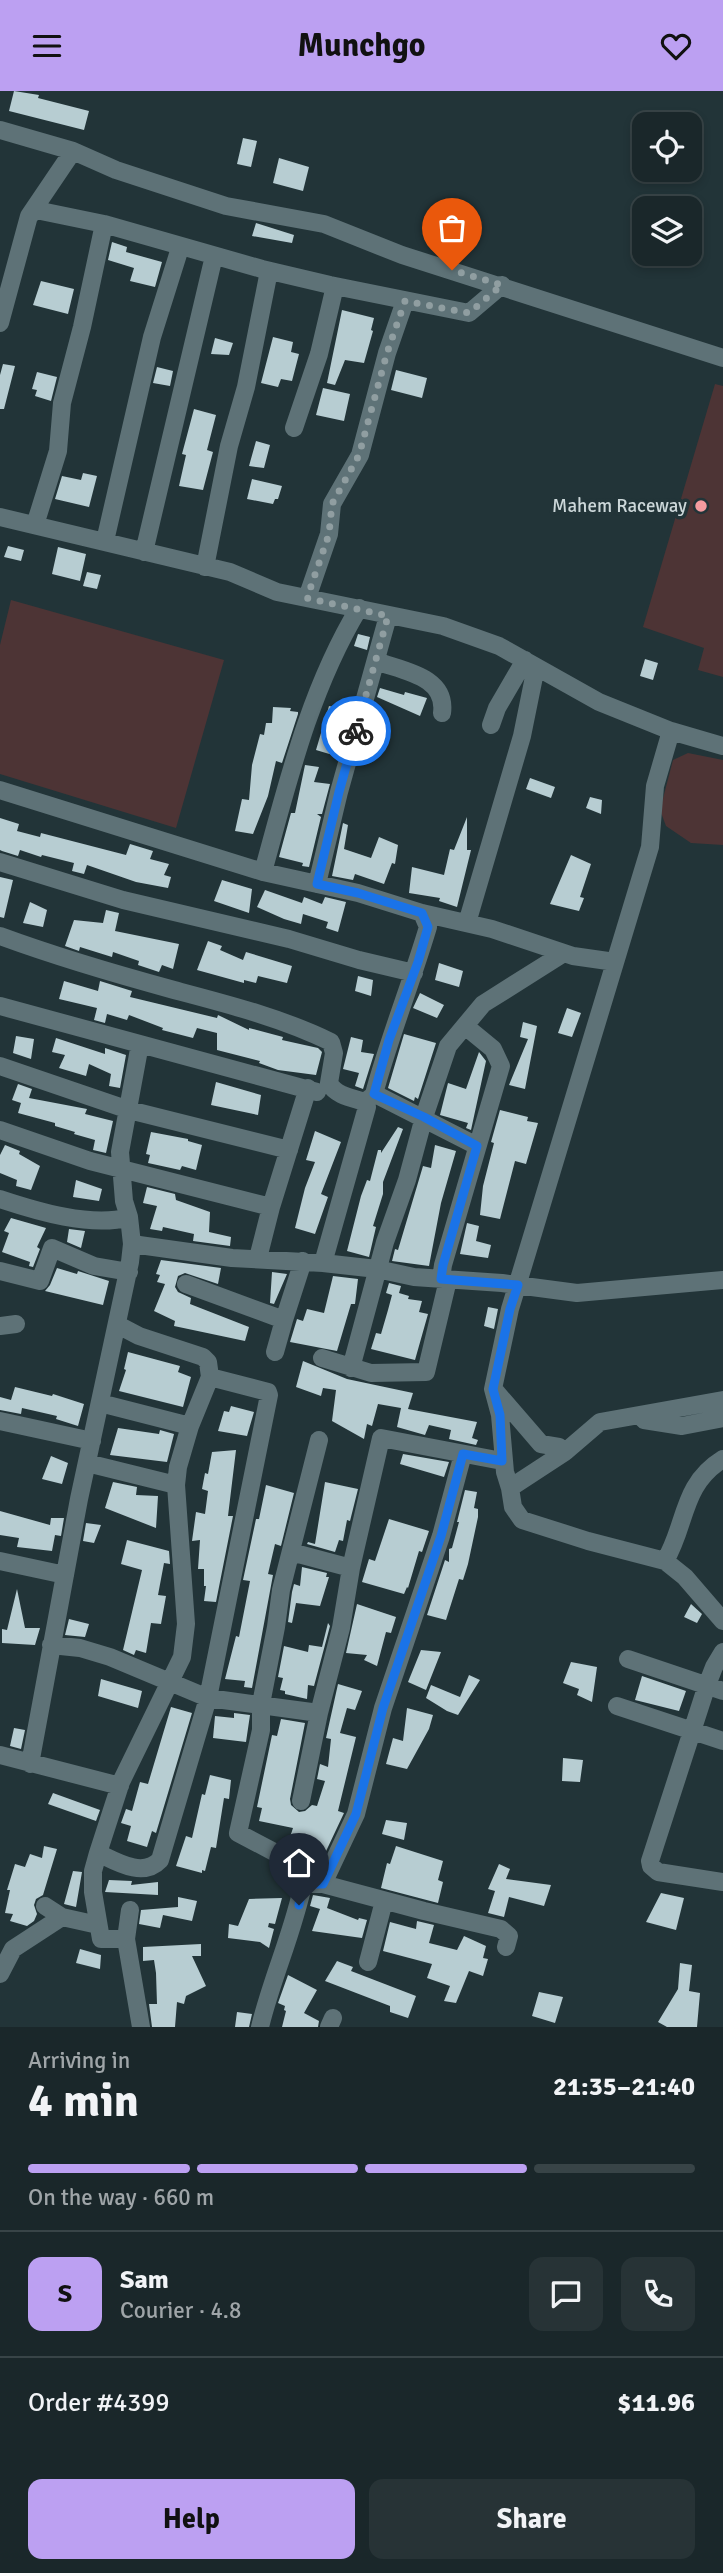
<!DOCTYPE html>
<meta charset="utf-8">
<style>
:root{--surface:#1a272a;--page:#273336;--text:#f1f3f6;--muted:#9fa5a8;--line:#384447;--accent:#bca0f2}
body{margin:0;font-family:Signika,sans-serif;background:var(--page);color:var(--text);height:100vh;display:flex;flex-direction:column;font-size:26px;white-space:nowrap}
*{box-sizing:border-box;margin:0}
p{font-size:23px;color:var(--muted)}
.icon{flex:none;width:38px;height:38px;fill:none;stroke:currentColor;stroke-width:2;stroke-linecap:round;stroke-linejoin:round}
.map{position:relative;height:1936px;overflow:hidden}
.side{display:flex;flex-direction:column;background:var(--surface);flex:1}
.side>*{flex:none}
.controls{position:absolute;left:632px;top:21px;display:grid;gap:14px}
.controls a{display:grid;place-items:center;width:70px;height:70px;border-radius:14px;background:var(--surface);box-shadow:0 4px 10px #0003,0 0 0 2px var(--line);font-size:35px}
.pin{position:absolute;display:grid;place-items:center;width:60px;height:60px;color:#fff;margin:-72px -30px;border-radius:50% 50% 50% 0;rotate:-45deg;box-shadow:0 0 7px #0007}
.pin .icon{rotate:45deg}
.courier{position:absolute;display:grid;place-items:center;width:70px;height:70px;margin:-35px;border:5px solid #1a73e8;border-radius:50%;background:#fff;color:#222;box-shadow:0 2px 9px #0007}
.head em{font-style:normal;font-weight:800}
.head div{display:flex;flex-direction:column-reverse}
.head{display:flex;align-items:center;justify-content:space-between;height:119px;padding:0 28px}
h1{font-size:46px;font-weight:800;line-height:52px}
.bar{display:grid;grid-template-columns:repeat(4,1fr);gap:10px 7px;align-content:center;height:84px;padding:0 28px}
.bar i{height:9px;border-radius:5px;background:var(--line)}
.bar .current{background:var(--accent)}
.bar p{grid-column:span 4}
.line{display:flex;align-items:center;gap:18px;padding:0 28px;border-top:2px solid var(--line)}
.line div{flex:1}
.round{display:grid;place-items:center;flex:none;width:74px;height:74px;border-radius:14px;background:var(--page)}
.action{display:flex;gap:14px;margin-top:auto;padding:14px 28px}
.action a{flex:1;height:80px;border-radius:14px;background:var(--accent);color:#111;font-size:28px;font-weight:800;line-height:80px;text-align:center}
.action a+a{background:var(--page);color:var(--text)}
header{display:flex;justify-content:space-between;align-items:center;height:91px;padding:0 28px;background:var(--accent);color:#111;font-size:32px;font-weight:800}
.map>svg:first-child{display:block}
</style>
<header><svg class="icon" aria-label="menu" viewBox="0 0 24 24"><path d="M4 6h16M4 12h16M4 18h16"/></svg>Munchgo<svg class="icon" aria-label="heart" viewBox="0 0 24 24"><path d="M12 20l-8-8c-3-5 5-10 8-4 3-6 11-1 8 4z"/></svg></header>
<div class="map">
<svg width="723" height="1936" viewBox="0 0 723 1936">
<rect width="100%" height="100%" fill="#223438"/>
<path fill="#4d3435" d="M715 293 723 295V586L698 579 704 557 643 536Z
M11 509 224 569 176 737 0 683V554Z
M688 662 723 669V754L691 752 666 735 660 719 673 669Z"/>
<path fill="#b7cdd2" d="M14 0 39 4 38 7 89 20 84 39 9 20Z
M243 47 257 50 251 76 237 73Z
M279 67 309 76 303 100 273 92Z
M256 132 294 144 292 152 252 145Z
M112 151 127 156 126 161 162 171 155 196 130 190 134 177 108 169Z
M41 190 74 198 68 223 33 214Z
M342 219 374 227 371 239 373 240 364 272 345 269 335 294 327 292Z
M273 246 293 251 291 261 299 263 292 290 281 288 278 296 261 292Z
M215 247 233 252 229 264 211 263Z
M3 273 15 275 4 318H0V284Z
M157 276 173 280 170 295 153 292Z
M396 279 427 287 422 307 391 299Z
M37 281 57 286 51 310 35 305 37 299 32 298Z
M323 297 350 303 344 330 316 324Z
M194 318 216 324 207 359 213 361 203 399 179 395 186 364 182 363Z
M256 350 270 354 264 377 249 375Z
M83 382 97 385 89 416 55 408 62 385 81 389Z
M252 388 282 395 278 408H275L273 413 247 408Z
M8 455 24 459 21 470 4 466Z
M58 456 86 463 80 490 52 483Z
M87 481 101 484 97 498 83 495Z
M358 543 370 546 367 559 354 555Z
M645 568 658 572 653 589 640 585Z
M380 597 404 604 405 601 427 607 420 625 377 606Z
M329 615 347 619 340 638 344 640 336 665 316 659Z
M273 616 291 617 290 620 298 621V623L282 672 276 670 268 705 253 743 235 740 242 708 249 709 252 674 260 643 264 644 266 632H272Z
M305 674 319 676 314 691 330 693 322 723H317L321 726 309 776 302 775 303 772 279 766 291 722H295Z
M530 687 555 696 551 707 526 698Z
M590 706 602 709 601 723 586 717Z
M467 726V759H471L457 816 439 810 440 807 409 802 412 776 444 784 450 758 454 759Z
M0 727 19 733 17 740 40 746 41 742 126 764 130 753 153 760 150 768 169 773 164 784 171 786 168 797 136 791 87 774 84 783 72 780 74 772 42 764 41 766 20 759 18 765 2 760 0 759Z
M343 732 348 734 344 758 371 767 379 746 398 754 395 773 392 772 384 793 355 783 353 789 332 785Z
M571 764 591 773 580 806 584 807 579 820 550 813Z
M0 786 13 789 4 827 0 826Z
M222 789 252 798 249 822 214 810Z
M265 799 302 812 304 806 322 813 325 806 346 811 338 841 326 837 328 831 303 823 301 833 284 828 257 816Z
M30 811 47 819 43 836 23 832Z
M106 819 119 822 115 840 179 853 173 878 162 874 159 881 138 874 139 870 113 861 112 866 80 856 79 860 65 855 74 829 103 832Z
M208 850 222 855 220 859 243 869 246 861 292 875 287 892 258 885 256 892 244 889V892L197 879Z
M439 872 463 880 459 896 435 889Z
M358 885 373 889 371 905 355 900Z
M64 890 98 900 100 890 132 900 130 906 217 927 218 924 249 939V937L283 946 282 949 318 957 322 961 316 984 278 979 259 972 260 970 217 959V942L197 937 193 947 162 939 163 937 129 924 127 929 107 923 105 932 94 929 97 917 59 908Z
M420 902 444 914 437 927 413 917Z
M567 917 581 922 572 946 558 942Z
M523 931 537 935 525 998 509 994 528 948 520 946Z
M404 943 436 952 418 1008 415 1006 414 1010 388 997Z
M16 945 34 948 31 968 13 962Z
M351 946 363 949 361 961 374 963 363 998 355 995 359 982 343 978Z
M56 947 105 963V957L126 964 120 997 109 995 111 983 89 973 86 985 59 977 65 964 52 961Z
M479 961 486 970 471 1039 466 1037 468 1032 440 1024 448 992 466 998Z
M216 991 261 1004 258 1024 211 1014Z
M18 993 32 998 29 1007 87 1018 85 1023 113 1030 106 1062 93 1059 95 1049 74 1043 75 1041 55 1035V1032L18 1022 21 1012 12 1009Z
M500 1019 528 1026 527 1030 538 1032 526 1073 515 1070 500 1128 480 1124 483 1095 494 1052 491 1051Z
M398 1036 403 1038 383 1091V1103L373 1135 376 1136 369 1166 347 1160 361 1105 367 1089 370 1090 378 1059H381V1062Z
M315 1040 341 1051 321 1103 328 1106 315 1143 295 1137 305 1097 315 1071 306 1069Z
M151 1041 188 1048V1050L202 1054 196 1079 182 1075 180 1079 148 1072 150 1064 146 1063Z
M5 1054 20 1060 19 1063 40 1075 31 1099 16 1095 17 1089 0 1082V1064Z
M435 1054 456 1060 441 1112 429 1175 392 1170 395 1158 398 1159 423 1075 431 1077Z
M76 1089 102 1098 99 1110 73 1106Z
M147 1096 175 1103 176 1109 210 1121 209 1141 231 1146 230 1155 193 1150 194 1143 163 1136 162 1140 150 1138 157 1115 143 1112Z
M11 1127 46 1137 37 1156 40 1158 33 1176 29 1175 30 1171 2 1161 9 1142 4 1140Z
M467 1132 479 1135 476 1150 491 1154 488 1167 460 1163Z
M69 1138 85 1140 81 1157 67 1151Z
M161 1169 221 1177 218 1193 185 1182 178 1185 175 1196 178 1201 191 1207 190 1213 249 1236 245 1250 174 1235 175 1230 154 1220 165 1193 157 1191 160 1184 156 1183Z
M57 1177 77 1183 78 1180 109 1190 103 1214 45 1200 50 1194Z
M272 1181 287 1183 274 1213 270 1212Z
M333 1185 358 1188 355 1213H351L337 1260 290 1251 297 1228 303 1230 307 1218 324 1222Z
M389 1192 401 1195 399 1202 409 1205 408 1208 422 1210 419 1221 428 1223 415 1269 371 1258 376 1242 381 1243 388 1219 392 1204 386 1202Z
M488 1216 498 1218 494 1238 484 1235Z
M128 1261 180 1275 178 1281 191 1286 183 1316 119 1300 126 1279 124 1278Z
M303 1270 347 1288 413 1302 408 1318 477 1331 472 1347 478 1349 476 1354 449 1348 451 1339 429 1334 425 1344 397 1336 401 1317 378 1313 372 1335 367 1333 364 1348 332 1330 336 1299 323 1297 321 1305 296 1296Z
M15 1296 52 1305 53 1303 84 1313 78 1335 56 1328 57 1325 22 1317 21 1323 0 1319V1306L11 1309Z
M231 1315 254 1321 247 1345 218 1340 224 1320 229 1321Z
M118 1337 159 1343 160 1339 174 1343 167 1371 110 1364Z
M236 1359 228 1425H233L216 1511 204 1510 206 1495H204V1478H198L200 1449 192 1450 196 1421 205 1423 208 1400 202 1398 205 1382 208 1383 212 1361Z
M403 1363 449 1371 444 1386 400 1373Z
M51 1365 68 1372 62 1393 42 1388Z
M113 1391 137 1396 136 1404 158 1405 156 1437 105 1417Z
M325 1391 358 1398 350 1430 347 1429 343 1450 339 1449 335 1461 307 1453 308 1451 315 1453Z
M266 1394 294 1402 281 1455 275 1453 268 1483 273 1484 252 1597 244 1596 245 1590 225 1588 236 1545 239 1546 250 1490 243 1489 256 1428H259Z
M465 1399 477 1401 474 1417 478 1418V1426L468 1473 463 1489 459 1488 446 1529 427 1524 445 1469 449 1471V1458L452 1457 459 1431H457Z
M0 1420 50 1434 51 1427H64L61 1445 55 1444 52 1460 17 1456 19 1447 0 1444Z
M389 1428 429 1440 422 1461 419 1460 408 1497 407 1496 404 1503 362 1491 369 1468 375 1470Z
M86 1432 101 1434 94 1452 83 1450Z
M127 1449 169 1460 170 1473 164 1472 158 1504 166 1505 161 1533 151 1532 146 1562 136 1559 134 1564 123 1559 142 1479 121 1473Z
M302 1476 327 1482 326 1486H329L320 1515 296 1512 292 1532 288 1531 292 1501 294 1493 300 1495Z
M17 1498 25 1537H40L35 1554 2 1552V1538L7 1539Z
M357 1513 396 1526 391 1542 386 1541 377 1575 364 1569 367 1564 346 1562Z
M691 1513 702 1523 697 1532 684 1526Z
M69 1528 89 1533 85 1546 65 1544Z
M328 1532 330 1535 314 1595 308 1594 307 1608 285 1603V1600L280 1599 283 1587 278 1586 284 1555 308 1561 309 1554 322 1556Z
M421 1559 441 1561 426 1599 408 1591Z
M571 1571 597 1576 592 1611 577 1604 579 1598 563 1592Z
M469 1584 480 1589 458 1624 447 1620 426 1607 431 1594 460 1606Z
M642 1585 686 1600 679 1620 635 1609Z
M101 1588 142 1600 138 1617 98 1605Z
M338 1593 362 1600 355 1619 347 1617 340 1642 356 1646 338 1720 344 1722 320 1773 307 1767 313 1753 290 1746 293 1737 259 1730 262 1717 257 1716 272 1644 277 1645 281 1628 305 1632 290 1708 291 1714 299 1721 305 1720 312 1714 317 1715 325 1690 317 1688 320 1673 328 1676 331 1648 326 1647Z
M171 1616 192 1622 156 1742 152 1740 147 1756 127 1750 131 1735 121 1732 126 1718 132 1720 140 1691 148 1693Z
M407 1617 433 1624 429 1638 407 1678 386 1673 393 1647 403 1650Z
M234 1622 250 1624 246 1651 213 1647 215 1625 234 1627Z
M14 1637 25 1639 21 1658 10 1655Z
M563 1667 583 1669 580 1691 562 1690Z
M210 1684 231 1689 229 1708 224 1707 216 1757 211 1756 205 1780 202 1779V1782L176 1775 186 1745 192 1747 202 1703 205 1704Z
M53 1702 100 1719 96 1730 48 1713Z
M386 1729 407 1732 404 1749 382 1743Z
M44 1755 57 1758 43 1804 36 1808 34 1814 37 1823 34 1830 27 1835 10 1830 13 1823 5 1822 10 1799H7L15 1773 25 1776 30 1763 42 1767Z
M396 1755 443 1770 438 1789 443 1791 438 1812 381 1797 387 1772 390 1773Z
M499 1773 510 1778 506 1788 551 1794 544 1815 509 1806 504 1826 488 1822 495 1800 488 1798Z
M73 1780 82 1781 76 1816 64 1813Z
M109 1789 132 1790 131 1794 158 1791V1804L105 1801Z
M661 1802 684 1807 676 1839 646 1831Z
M313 1804 330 1807 327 1817 358 1829 359 1827 367 1829 362 1847 312 1840 320 1818 310 1815Z
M178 1806 197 1810 192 1830 163 1824 160 1837 139 1833 141 1819 178 1816Z
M282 1807 275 1833 269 1832 268 1836 274 1838 269 1857 260 1851 228 1847 229 1833 238 1835 249 1808Z
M417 1830 434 1834 429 1852 457 1859 464 1845 486 1855 483 1867 488 1868 483 1885 469 1880 456 1912 444 1910 450 1895 427 1887 432 1873 383 1860 390 1831 416 1838Z
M201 1853V1865H192L206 1895 186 1905 184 1913 177 1911 175 1936H152L149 1913H157L156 1882 154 1869 143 1870V1856Z
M80 1858 101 1864 100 1878 76 1872Z
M337 1870 353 1876 351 1880 416 1905 408 1927 390 1921V1915L325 1890Z
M680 1872 692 1874 689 1900 700 1902 697 1936H667L658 1931 678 1898Z
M288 1884 317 1899 304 1922 319 1930 318 1936H282L286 1920 284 1919 285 1915 278 1912Z
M539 1901 563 1906 555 1932 532 1925Z
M237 1921 252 1923 249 1936H235Z"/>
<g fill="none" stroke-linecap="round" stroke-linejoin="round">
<path stroke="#5e7277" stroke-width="18" d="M0 39 73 60 29 125
M73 60 116 79 226 115 324 133 402 164 723 267
M0 232 29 125 36 119 104 133 262 178 330 194 469 222 502 194
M294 337 319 263 335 195
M0 426 230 481 277 501 443 535 499 555 599 611 671 640 723 655
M35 434 58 360 62 312 82 236 104 133
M105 450 152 246 180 157
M144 461 214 165
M205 476 229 355 246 296 269 180
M307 507 329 443 332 413 360 364 387 262 405 210
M376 570C403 580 447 585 442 622
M491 634 497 617 525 569
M671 640 655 695 650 756 510 1218 493 1298 500 1324 505 1381 510 1397 513 1416 522 1429 588 1450 665 1470 685 1486 723 1530
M0 699 263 781 358 802 422 822 492 838 573 865 615 871
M0 771 123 809 289 848 359 869 414 882
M263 781C288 690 310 598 359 517
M317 793 339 701 388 525
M467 832 522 645 536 576
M0 845C57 866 115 883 174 899 227 913 282 927 331 951L334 962 329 992C336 1005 352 1007 365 1011L367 1016 323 1172
M0 915 317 1001
M0 975 129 1019 289 1059
M374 1003C389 947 411 893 428 836L422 822
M366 1010 375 1003 477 1055
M0 1039 90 1070 271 1116 308 997
M0 1108C36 1120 92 1137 129 1126
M132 1153 232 1167 323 1172 377 1178 414 1186 502 1192 577 1202 723 1189
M258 1167 271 1116
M0 1180 40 1190 52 1157 94 1175 129 1181
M441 1188 443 1174 501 975 493 958 465 935
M186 1193 284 1229 303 1170
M118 1234 139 1245 203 1266 208 1271 210 1286 190 1335 178 1376 176 1394 186 1533 182 1566 121 1691 98 1762 93 1780V1801L101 1848H126
M0 1235 16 1233
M275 1261 284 1229
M322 1267 371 1282 426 1281 448 1189
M351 1277 385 1151 407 1089 424 1026 448 955 483 913 564 862
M496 1301 541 1353 559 1356 565 1361
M100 1312 190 1335
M644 1329 682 1335 723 1327
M0 1330 92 1350
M319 1349 281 1499 276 1536 261 1613V1639L238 1742 276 1762 297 1777 304 1789 312 1793H323L356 1723 383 1617 441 1445 463 1363
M87 1372 176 1394
M510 1397 565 1361 600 1331 723 1309
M291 1461 351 1477
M0 1470 65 1484
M665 1470C687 1433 681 1394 723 1368
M51 1554 80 1557 110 1566 208 1607 319 1622
M723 1561 714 1576 707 1594 650 1770 651 1775 658 1781 723 1791
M628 1568 723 1600
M617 1615 723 1650
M0 1664 120 1695
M30 1673 79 1408 130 1171 132 1153 129 1126 124 1110 120 1061 140 953
M301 1710 319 1622 341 1537 351 1477 381 1347 502 1370
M98 1762C117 1771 143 1787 160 1769L208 1607 269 1304 268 1301 210 1286
M323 1793 424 1820 501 1838 509 1845 506 1856
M45 1815 62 1826 98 1834
M130 1819 126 1848 141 1936
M368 1871 384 1810
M0 1883 13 1858 62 1826
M260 1936C272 1886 294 1840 304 1789
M329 1936 333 1927"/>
</g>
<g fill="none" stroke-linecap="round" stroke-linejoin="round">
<path stroke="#909ea1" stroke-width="7" stroke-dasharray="0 12.6" d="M356 640 388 525 307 507 329 443 332 413 359 364 387 262 405 210 469 222 502 194 452 179"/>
<path stroke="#1a73e8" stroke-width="9" d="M299 1814 304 1789 312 1793H323L356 1723 383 1617 441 1445 463 1363 502 1370 500 1324 493 1298 510 1218 518 1194 441 1188 443 1174 477 1055 424 1026 374 1003 389 949 418 871 428 836 422 822 358 802 317 793 339 701 356 640"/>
</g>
<circle fill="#f49b9f" stroke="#223438" stroke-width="2.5" cx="701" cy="415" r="7"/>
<g text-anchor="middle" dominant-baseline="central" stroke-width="7" stroke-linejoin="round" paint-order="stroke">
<g font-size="19" fill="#ccd7d9" stroke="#223438" text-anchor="end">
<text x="687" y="415">Mahem Raceway</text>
</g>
</g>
</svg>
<div class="controls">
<a><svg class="icon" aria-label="locate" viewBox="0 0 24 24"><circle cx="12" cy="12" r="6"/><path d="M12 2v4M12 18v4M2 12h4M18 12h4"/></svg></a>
<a><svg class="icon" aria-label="layers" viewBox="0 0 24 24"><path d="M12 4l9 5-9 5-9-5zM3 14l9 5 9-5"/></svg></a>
</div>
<div class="pin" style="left:452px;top:179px;background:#ea580c"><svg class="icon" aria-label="bag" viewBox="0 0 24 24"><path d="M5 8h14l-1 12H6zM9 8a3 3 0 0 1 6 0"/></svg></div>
<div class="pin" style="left:299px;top:1814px;background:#1f2937"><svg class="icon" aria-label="home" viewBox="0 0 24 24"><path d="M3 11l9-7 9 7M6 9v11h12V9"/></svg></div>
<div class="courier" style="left:356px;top:640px"><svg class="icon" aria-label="bike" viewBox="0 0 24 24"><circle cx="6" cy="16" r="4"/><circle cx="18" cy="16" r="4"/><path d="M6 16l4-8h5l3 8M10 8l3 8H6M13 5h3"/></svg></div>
</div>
<section class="side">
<div class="head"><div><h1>4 min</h1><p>Arriving in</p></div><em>21:35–21:40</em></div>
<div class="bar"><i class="current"></i><i class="current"></i><i class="current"></i><i></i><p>On the way · 660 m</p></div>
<div class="line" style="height:126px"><b class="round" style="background:var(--accent);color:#111">S</b><div><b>Sam</b><p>Courier · 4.8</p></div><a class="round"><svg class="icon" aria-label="chat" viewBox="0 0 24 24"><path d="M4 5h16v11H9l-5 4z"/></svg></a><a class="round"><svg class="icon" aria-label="phone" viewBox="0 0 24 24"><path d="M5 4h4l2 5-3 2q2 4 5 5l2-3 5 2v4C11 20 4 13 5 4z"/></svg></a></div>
<div class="line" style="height:91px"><div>Order #4399</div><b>$11.96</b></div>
<div class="action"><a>Help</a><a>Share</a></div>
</section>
